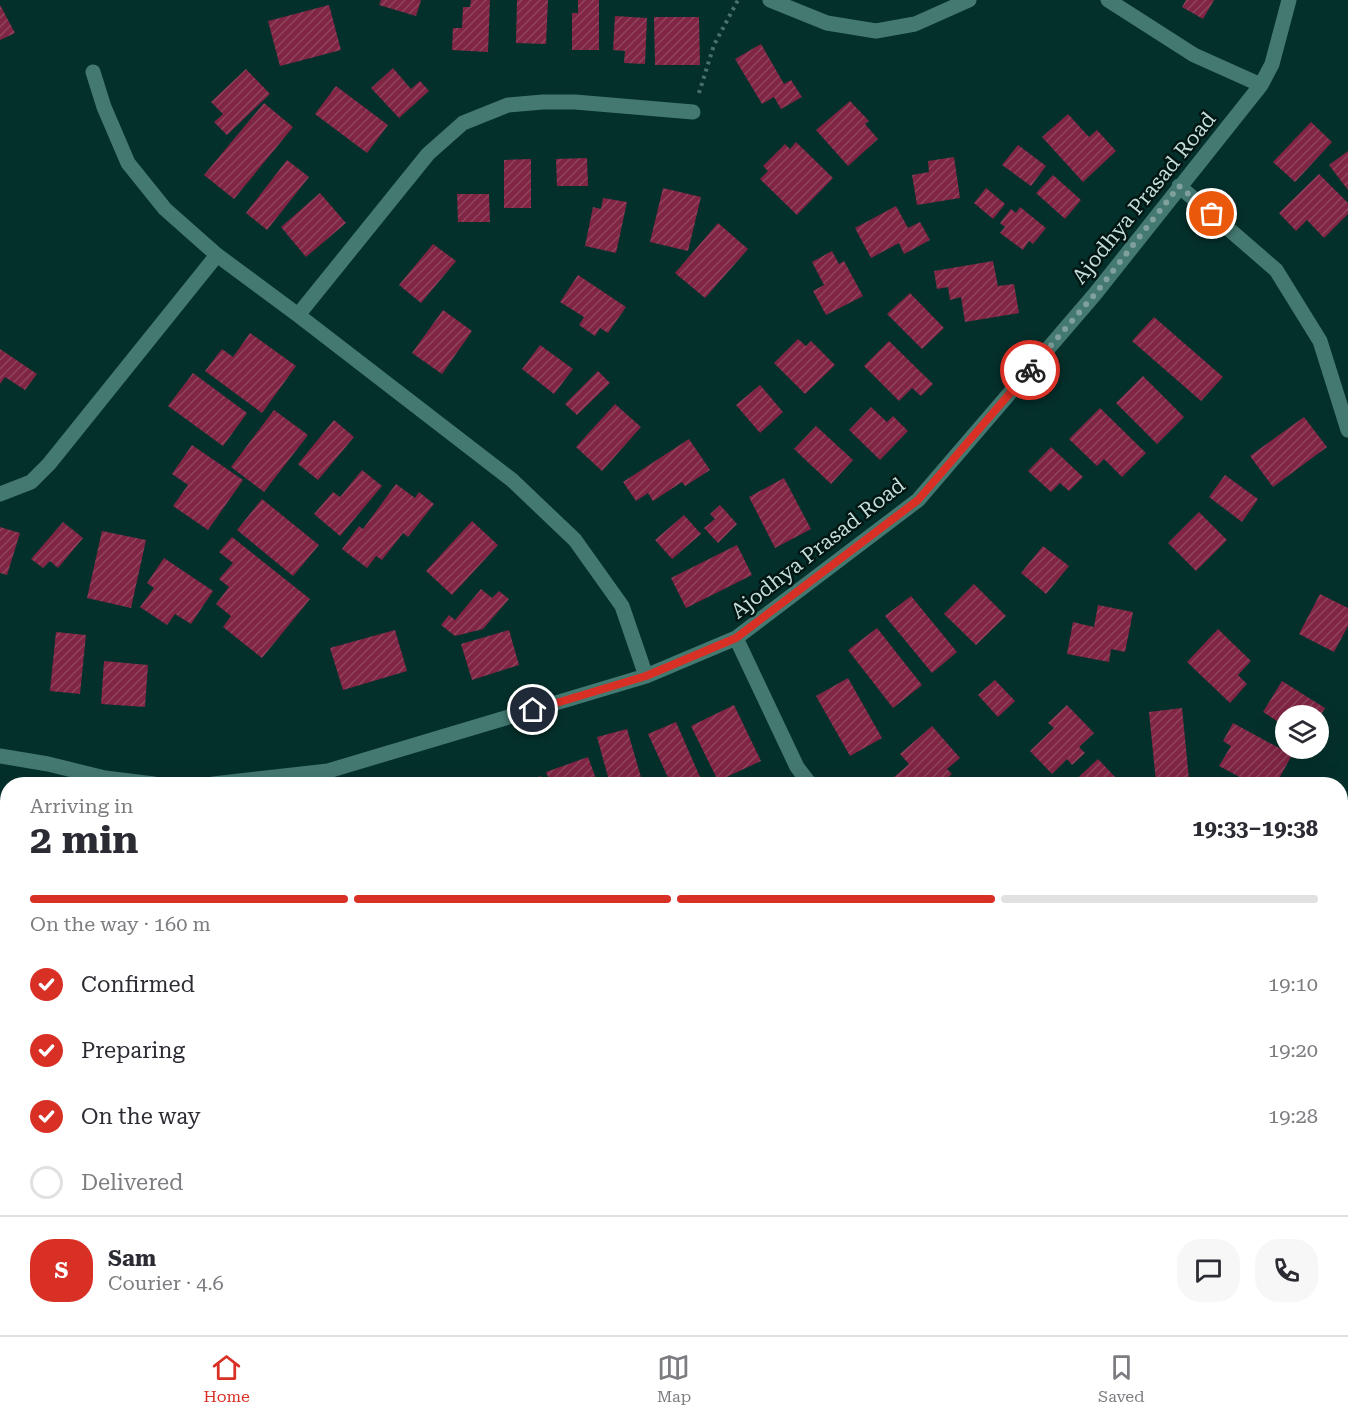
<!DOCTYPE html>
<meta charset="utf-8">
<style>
:root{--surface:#fff;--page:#f7f7f7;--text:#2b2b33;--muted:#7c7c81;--line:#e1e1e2;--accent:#d93025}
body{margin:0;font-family:"Roboto Serif",serif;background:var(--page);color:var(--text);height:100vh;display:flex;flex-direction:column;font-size:22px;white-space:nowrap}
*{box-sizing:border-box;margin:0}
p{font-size:20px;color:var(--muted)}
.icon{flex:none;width:33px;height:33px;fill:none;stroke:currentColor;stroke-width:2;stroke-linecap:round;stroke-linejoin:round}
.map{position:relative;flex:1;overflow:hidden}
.drawer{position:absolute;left:0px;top:777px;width:1348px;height:558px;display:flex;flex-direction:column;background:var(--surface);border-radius:24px 24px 0 0;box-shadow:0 6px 24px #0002}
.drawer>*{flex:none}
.buttons{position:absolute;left:1275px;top:705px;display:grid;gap:12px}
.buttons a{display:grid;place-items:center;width:54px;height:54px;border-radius:50%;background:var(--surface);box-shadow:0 6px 24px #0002;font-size:30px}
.pin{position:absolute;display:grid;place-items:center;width:51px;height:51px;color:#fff;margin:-26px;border:3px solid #fff;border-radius:50%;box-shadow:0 2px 6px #0007}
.courier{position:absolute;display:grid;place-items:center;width:60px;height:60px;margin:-30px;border:4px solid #d93025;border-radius:50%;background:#fff;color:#222;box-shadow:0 2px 8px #0007}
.overview em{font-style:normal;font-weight:700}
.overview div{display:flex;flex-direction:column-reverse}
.overview{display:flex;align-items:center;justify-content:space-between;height:102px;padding:0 30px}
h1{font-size:39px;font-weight:700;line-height:45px}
.bar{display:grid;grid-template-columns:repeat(4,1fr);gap:9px 6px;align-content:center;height:72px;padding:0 30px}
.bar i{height:8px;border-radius:4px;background:var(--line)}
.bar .on{background:var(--accent)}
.bar p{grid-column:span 4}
.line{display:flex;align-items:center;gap:15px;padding:0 30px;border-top:2px solid var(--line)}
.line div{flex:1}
.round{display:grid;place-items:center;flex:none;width:63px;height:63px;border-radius:24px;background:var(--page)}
ol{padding:0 30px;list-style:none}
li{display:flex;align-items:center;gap:18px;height:66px}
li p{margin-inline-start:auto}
li .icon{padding:6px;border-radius:50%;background:var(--accent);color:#fff;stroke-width:4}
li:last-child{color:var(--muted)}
li i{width:33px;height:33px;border:3px solid var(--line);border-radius:50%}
.tabs{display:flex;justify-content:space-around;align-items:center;height:84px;border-top:2px solid var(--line);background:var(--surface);font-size:16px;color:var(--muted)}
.tabs a{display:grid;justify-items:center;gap:3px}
.tabs .on{color:var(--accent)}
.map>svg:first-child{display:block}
</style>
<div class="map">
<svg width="1348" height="1335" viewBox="0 0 1348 1335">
<defs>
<pattern id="grass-tufts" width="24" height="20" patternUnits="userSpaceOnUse" patternTransform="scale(1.5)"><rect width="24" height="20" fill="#4b3665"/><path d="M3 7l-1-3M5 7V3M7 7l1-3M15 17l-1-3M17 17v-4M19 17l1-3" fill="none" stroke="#63537a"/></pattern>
<pattern id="building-hatch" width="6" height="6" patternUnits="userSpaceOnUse" patternTransform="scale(1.5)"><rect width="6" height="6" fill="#802544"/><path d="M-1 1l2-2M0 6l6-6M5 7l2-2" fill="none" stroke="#90445e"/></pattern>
</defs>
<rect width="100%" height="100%" fill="#04302b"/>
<path fill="url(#grass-tufts)" d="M1348 1047V1335H1148L1146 1328H1341V1062Z"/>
<path fill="url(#building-hatch)" d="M381 0H421L416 16 379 5Z
M471 0H490L488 52 452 50 453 28H462L463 7H470Z
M517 0H548L546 44 516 43Z
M578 0H599V50H572V13H578Z
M1186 0H1214L1203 19 1182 7Z
M0 5 15 33 0 40Z
M329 5 341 50 280 66 268 21Z
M615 16 647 18 645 64 624 63 625 51 613 50Z
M654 17H699L700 65H655Z
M761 44 784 84 791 80 802 97 781 109 774 97 762 104 735 59Z
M393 68 411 89 420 81 429 91 399 118 371 88Z
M246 69 270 94 227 135 214 122 223 114 211 102Z
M336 86 388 125 367 153 315 114Z
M850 101 869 121 865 124 878 139 848 166 816 130Z
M264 103 293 127 234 199 204 175Z
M1068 114 1089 137 1097 130 1116 151 1083 182 1042 137Z
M1311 122 1332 142 1295 182 1273 162Z
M796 142 833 178 797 215 760 179 768 171 763 166 785 144 790 149Z
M1018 145 1046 166 1031 186 1002 165Z
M1348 151V190L1329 165Z
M954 157 960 198 917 205 912 175 929 172 928 161Z
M587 158 588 186H557L556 159Z
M531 159V208H504V160Z
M287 160 309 177 267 230 246 213Z
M1319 174 1348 203V214L1324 238 1307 220 1296 231 1279 213Z
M1053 175 1081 200 1065 219 1036 193Z
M663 188 701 197 688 251 650 242Z
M986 188 1005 204 993 219 974 203Z
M320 193 346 223 306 257 281 227Z
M457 194H489L490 222H458Z
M603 198 627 202 616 253 585 246 593 207 601 209Z
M896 206 908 228 920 222 930 240 904 254 899 243 871 258 855 228Z
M1020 207 1046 228 1033 244 1029 241 1023 250 1000 233 1005 227 1000 223 1011 209 1016 213Z
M718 223 748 249 705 298 675 273Z
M433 244 456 261 421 303 399 285Z
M832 251 839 264 844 261 863 296 826 315 813 291 824 285 812 262Z
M993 261 998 286 1014 284 1019 313 965 322 961 297 950 300 948 287 937 289 934 271Z
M578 275 626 307 608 333 600 328 595 336 579 325 584 317 560 302Z
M910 293 944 328 922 349 887 314Z
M443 310 472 331 442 374 412 353Z
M1154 317 1223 377 1201 401 1132 341Z
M250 333 296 366 262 413 205 371 222 349 233 357Z
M798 339 806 346 811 341 835 365 805 394 774 363Z
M889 341 933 384 921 396 912 388 899 401 864 366Z
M540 345 573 369 554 394 522 369Z
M0 349 37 374 25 390 5 377 0 384Z
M598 371 610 383 577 415 565 404Z
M193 373 247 413 223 446 168 406Z
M1143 376 1184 417 1157 444 1116 403Z
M760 385 783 412 760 433 736 405Z
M615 404 641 427 602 471 576 447Z
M871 407 887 422 893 416 908 431 880 460 849 430Z
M1100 408 1146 453 1122 477 1104 459 1097 466 1069 439Z
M274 410 308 435 264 492 231 467Z
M1304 417 1327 447 1273 487 1250 456Z
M334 420 354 437 318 480 298 464Z
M816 426 853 460 831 484 794 449Z
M689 439 710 470 685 486 682 482 653 501 648 493 636 501 623 482Z
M192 445 243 480 208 530 173 506 188 485 172 474Z
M1051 447 1083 477 1069 491 1060 483 1051 492 1028 471Z
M362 470 382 486 340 536 314 514 333 492 340 497Z
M1225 475 1258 499 1242 522 1209 497Z
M784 478 811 529 775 548 749 497Z
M396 484 415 498 419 492 434 504 408 537 403 533 382 560 376 556 367 568 342 549 359 526 363 529Z
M262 499 319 545 293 576 237 530Z
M720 505 737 524 718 543 704 528 715 519 710 514Z
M1199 512 1227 540 1196 571 1168 543Z
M684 515 701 534 672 559 655 540Z
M472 521 498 545 452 595 426 571Z
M63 522 83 538 58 568 50 561 43 568 31 559Z
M0 527 20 533 7 575 0 573Z
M102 531 146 540 131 608 87 598Z
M232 537 310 599 262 658 223 627 231 616 216 604 229 587 219 579 233 563 219 552Z
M737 545 752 575 686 608 671 578Z
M1043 546 1069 566 1046 594 1021 573Z
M164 558 213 591 191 624 175 614 167 625 140 607 154 588 147 583Z
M974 584 1006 616 976 645 944 614Z
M481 589 492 598 499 591 509 599 483 629 455 636 441 625 449 615 455 620Z
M1320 594 1348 608V626L1334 652 1299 634Z
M911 596 957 652 932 673 885 616Z
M1098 605 1133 612 1125 652 1111 649 1109 662 1067 654 1073 622 1094 627Z
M877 628 922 685 893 708 848 650Z
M1218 629 1251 661 1238 675 1247 684 1230 703 1187 662Z
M395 630 407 671 343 690 330 648Z
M509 630 519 665 472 680 461 644Z
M56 632 86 635 80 694 50 691Z
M104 661 148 665 145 707 101 704Z
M848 678 882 738 850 756 816 696Z
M995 680 1015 701 998 717 978 695Z
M1282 681 1325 708 1320 716H1286V727L1263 712Z
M734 705 761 761 718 781 691 726Z
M1067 705 1094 733 1079 747 1085 753 1072 765 1067 759 1052 774 1030 751 1054 728 1048 723Z
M1182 708 1189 779 1156 782 1149 712Z
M676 722 700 777 683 784H671L648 734Z
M1233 723 1292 755 1276 784H1247L1249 782 1219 766 1231 746 1223 741Z
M932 726 960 758 947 769 952 774 940 784H886L909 764 900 754Z
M627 729 643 784H610L597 737Z
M588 757 598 784H551L546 772Z
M1098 759 1118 780 1113 784H1071Z
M541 776 543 784H516Z
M1341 845 1348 849V904L1341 900Z
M0 922 8 924 1 954H0Z
M8 1142V1178H0V1143Z
M8 1267V1306H7L0 1288V1270Z
M0 1318 11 1330 6 1335H0Z
M59 1328H84L89 1335H48Z
M111 1328H162V1335H111Z
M370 1328H376L385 1335H363Z
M443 1328H476L473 1335 464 1331 461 1335Z
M537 1328H566L569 1335H540Z
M602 1328H628L611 1335H605Z
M706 1328H745L750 1335H711Z
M907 1328H966L960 1335H916Z"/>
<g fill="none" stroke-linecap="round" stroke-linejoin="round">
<path stroke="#4b716c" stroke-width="4" stroke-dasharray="3 4.5" stroke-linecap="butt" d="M699 93 714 45 738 0"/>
<path stroke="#447971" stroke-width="15" d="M770 0 827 23 876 31 915 24 969 0
M1108 0 1194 55 1261 85
M93 72 104 107 128 163 165 209 217 255 298 315 512 480 575 540 622 606 646 676
M1179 186 1276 270 1320 341 1348 430
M298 315 428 154 463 123 508 105 543 102H575L693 112
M0 494 31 482 49 464 217 255
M736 638 797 767 810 784
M0 756 48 764 105 778 154 784
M213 784 328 771 646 676 736 638 918 500 1095 294 1261 85 1272 64 1289 0
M232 1328 233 1335
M21 1335 27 1328"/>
</g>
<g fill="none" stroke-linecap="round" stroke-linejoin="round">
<path stroke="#80a09c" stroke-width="6" stroke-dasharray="0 10.8" d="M1030 370 1095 294 1179 186 1212 214"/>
<path stroke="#d93025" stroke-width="8" d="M533 710 646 676 736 638 918 500 1030 370"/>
</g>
<g text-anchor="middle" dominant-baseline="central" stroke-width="5" stroke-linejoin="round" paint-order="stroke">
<g font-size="21" fill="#c3ddd9" stroke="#021613">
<text transform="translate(1144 198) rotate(-51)">Ajodhya Prasad Road</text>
<text transform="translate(818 548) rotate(-38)">Ajodhya Prasad Road</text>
</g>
</g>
</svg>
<div class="buttons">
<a><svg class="icon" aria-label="layers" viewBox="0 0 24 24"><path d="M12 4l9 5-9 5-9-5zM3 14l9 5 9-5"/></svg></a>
</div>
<div class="pin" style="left:1212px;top:214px;background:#ea580c"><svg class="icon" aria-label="bag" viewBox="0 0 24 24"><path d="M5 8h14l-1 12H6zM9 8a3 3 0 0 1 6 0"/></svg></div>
<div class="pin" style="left:533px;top:710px;background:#1f2937"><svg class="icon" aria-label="home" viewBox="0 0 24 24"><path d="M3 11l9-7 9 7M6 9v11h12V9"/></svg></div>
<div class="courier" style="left:1030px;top:370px"><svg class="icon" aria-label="bike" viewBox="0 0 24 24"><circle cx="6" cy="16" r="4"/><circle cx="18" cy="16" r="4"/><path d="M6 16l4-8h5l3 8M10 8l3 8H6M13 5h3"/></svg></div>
<section class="drawer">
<div class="overview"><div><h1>2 min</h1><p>Arriving in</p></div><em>19:33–19:38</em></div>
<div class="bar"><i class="on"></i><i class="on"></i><i class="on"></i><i></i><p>On the way · 160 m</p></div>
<ol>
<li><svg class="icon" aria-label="check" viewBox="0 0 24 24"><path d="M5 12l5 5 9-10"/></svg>Confirmed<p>19:10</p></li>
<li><svg class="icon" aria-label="check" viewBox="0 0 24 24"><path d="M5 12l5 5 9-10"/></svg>Preparing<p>19:20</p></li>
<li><svg class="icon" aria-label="check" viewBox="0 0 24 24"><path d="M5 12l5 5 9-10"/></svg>On the way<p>19:28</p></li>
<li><i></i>Delivered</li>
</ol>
<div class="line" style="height:108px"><b class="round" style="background:var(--accent);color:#fff">S</b><div><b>Sam</b><p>Courier · 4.6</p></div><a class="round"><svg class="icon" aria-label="chat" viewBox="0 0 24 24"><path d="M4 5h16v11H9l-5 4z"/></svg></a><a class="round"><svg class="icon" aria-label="phone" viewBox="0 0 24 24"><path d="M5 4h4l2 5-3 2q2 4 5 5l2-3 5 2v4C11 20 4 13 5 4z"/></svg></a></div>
</section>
</div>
<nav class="tabs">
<a class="on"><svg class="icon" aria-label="home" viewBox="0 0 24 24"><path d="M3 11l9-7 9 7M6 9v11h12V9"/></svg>Home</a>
<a><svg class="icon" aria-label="map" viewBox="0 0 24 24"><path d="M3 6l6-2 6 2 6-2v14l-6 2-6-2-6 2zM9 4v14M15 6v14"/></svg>Map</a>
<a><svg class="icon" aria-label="saved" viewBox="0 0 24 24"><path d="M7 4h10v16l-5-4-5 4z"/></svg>Saved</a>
</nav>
